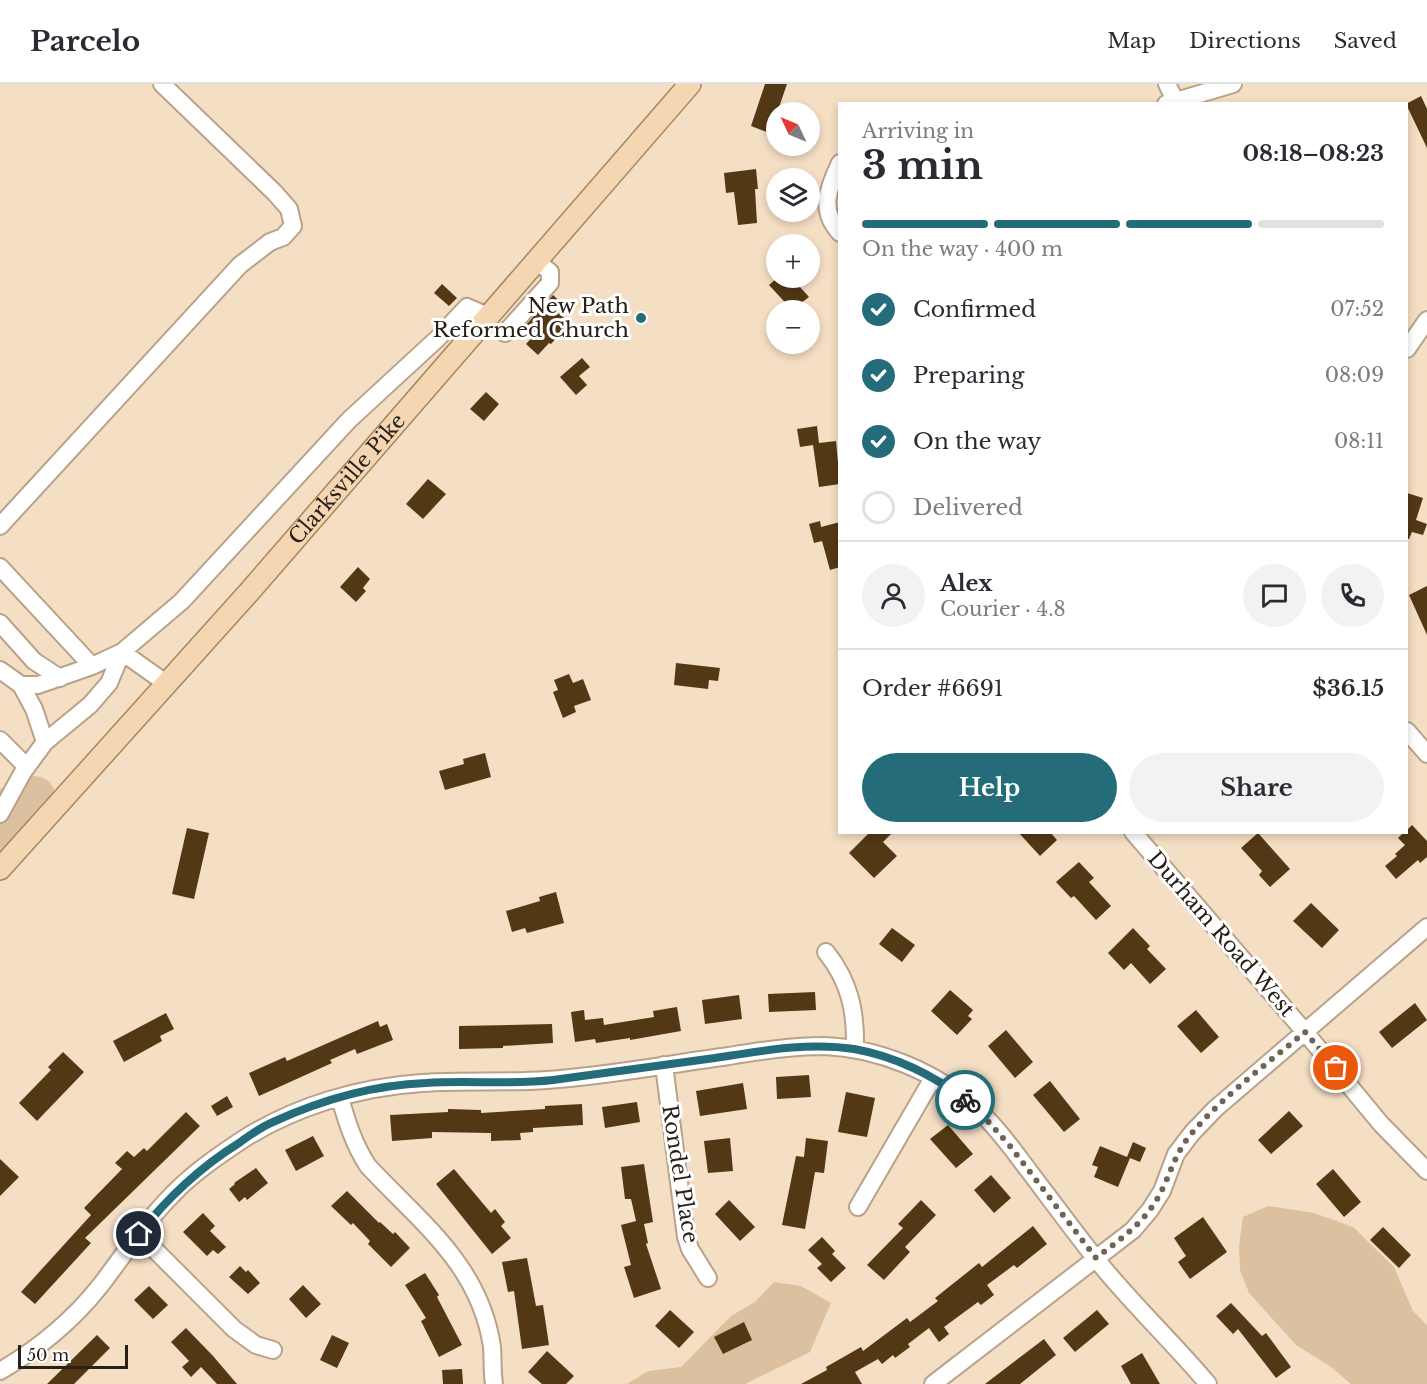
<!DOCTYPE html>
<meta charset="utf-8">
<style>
:root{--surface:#fff;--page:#f2f2f3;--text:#2b2b33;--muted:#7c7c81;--line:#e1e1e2;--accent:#256c7a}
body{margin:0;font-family:"Libre Baskerville",serif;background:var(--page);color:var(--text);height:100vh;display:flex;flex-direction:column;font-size:22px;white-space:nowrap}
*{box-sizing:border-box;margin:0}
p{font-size:20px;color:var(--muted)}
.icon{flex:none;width:33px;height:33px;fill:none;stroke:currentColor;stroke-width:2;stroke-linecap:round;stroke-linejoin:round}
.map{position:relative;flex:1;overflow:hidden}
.details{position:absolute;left:838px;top:18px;width:570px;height:732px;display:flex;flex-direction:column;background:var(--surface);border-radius:0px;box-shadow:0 3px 9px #0003}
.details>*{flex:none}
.needle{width:39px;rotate:314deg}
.fabs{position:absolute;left:766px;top:18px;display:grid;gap:12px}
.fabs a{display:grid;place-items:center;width:54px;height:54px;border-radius:50%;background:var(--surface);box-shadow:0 3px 9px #0003;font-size:30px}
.scale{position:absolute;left:18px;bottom:15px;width:110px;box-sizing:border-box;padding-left:6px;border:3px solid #292117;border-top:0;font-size:16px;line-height:21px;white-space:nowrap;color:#292117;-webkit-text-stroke:4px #fff;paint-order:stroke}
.pin{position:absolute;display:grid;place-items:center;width:51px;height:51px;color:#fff;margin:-26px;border:3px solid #fff;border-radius:50%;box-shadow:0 2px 6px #0007}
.courier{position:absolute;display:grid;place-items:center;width:60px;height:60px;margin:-30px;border:4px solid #256c7a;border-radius:50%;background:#fff;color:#222;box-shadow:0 2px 8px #0007}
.headline em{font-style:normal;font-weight:700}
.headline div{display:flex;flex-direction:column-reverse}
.headline{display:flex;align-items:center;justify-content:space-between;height:102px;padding:0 24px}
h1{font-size:39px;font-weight:700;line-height:45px}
.bar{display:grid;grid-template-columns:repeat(4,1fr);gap:9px 6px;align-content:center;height:72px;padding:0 24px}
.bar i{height:8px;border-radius:4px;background:var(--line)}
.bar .active{background:var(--accent)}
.bar p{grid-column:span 4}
.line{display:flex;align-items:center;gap:15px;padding:0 24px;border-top:2px solid var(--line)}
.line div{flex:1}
.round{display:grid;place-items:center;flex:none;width:63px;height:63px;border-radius:32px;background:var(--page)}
ol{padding:0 24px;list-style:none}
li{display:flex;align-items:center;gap:18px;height:66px}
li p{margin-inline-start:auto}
li .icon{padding:6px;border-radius:50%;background:var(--accent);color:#fff;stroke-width:4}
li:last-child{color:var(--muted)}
li i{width:33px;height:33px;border:3px solid var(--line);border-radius:50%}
.primary-button{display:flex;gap:12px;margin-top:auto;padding:12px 24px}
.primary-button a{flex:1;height:69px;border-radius:36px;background:var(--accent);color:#fff;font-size:24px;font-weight:700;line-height:69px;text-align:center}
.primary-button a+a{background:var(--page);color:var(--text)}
header{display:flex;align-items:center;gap:36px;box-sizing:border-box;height:84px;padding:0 30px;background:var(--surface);border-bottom:2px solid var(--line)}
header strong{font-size:28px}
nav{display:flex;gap:33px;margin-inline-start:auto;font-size:21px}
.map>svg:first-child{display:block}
</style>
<header>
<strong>Parcelo</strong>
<nav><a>Map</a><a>Directions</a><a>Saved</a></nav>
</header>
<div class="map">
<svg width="1427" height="1300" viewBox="0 0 1427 1300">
<rect width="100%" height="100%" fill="#f5dfc4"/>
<path fill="#dcc1a0" d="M30 692C42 692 48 694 54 705L52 712 0 771V705Z
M1268 1122 1314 1129 1353 1143 1394 1183 1413 1227 1427 1241V1300H1351L1331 1283 1296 1261 1249 1209 1240 1186 1239 1162 1243 1133Z
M774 1198 801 1202 831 1219 810 1268 745 1300H627L648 1287 681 1283 731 1232 755 1218Z"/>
<path fill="#523814" d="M765 0H787L775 35 772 34 767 48 751 42Z
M1421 12 1427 25V64L1406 20Z
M756 85 758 105H755L757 139 738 141 734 108 726 109 724 89Z
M777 194H792L809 213 792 226 769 201Z
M442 200 457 214 449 222 434 209Z
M553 211 566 223 559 230 573 241 563 252 560 250 551 260 549 259 538 271 526 260 536 249 526 241Z
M582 274 590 283 579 292 587 301 576 311 560 293Z
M486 308 499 320 484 337 470 325Z
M817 342 819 359 836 357 840 400 819 403 813 361 800 363 797 345Z
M428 395 446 410 423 435 406 420Z
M1407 409 1423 414 1416 436 1427 440 1423 451 1412 448 1409 455H1407Z
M820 437 821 443 840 438V483L830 486 822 457 814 459 809 440Z
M358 483 370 495 363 504 366 507 356 518 340 503Z
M1427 502V551L1409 511Z
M676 579 720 584 718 597 709 596 708 605 674 601Z
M569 590 573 599 583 595 591 616 574 622 576 628 563 634 553 608 558 606 554 596Z
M485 669 491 693 445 706 439 687 464 680 463 675Z
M1412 741 1427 757V773L1420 779 1418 776 1396 795 1385 782 1397 772 1395 770 1405 761 1398 754 1404 748H1407V746Z
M187 744 209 749 194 815 172 810Z
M870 748H893L883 758 897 772 874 794 849 769Z
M1018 748H1050L1057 756 1040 772Z
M1258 749 1290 785 1270 803 1259 791 1262 787 1241 764Z
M1079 778 1094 794 1089 798 1111 822 1096 836 1074 812 1071 814 1056 798Z
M556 808 564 839 527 849 525 844 512 848 506 827 540 817 539 813Z
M1311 819 1339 846 1322 864 1293 837Z
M892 844 915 861 902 878 879 860Z
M1133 844 1150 862 1147 865 1166 885 1150 900 1131 879 1124 886 1108 869Z
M950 906 973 926 968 932 972 935 957 951 931 927Z
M815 908 816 926 769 928 768 910Z
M739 911 742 935 705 940 702 916Z
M1415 919 1427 936 1392 964 1379 948Z
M677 923 681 947 630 956V954L596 959 595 955 575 958 571 928 584 926 585 936 603 934 604 941 654 933 653 927Z
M1196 926 1219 953 1201 969 1177 942Z
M166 929 174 945 160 952 162 957 124 978 113 957Z
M378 937 380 943 387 940 393 956 357 970 355 965 330 976 332 979 259 1012 249 989 285 973 287 977Z
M552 940 553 959 503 962V964L459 965V942Z
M1006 946 1033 978 1015 994 988 962Z
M63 968 84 988 37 1037 19 1019 51 986 48 983Z
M809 991 811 1013 777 1015 776 993Z
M1050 997 1080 1035 1064 1048 1033 1011Z
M743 999 747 1025 700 1032 696 1007Z
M846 1008 875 1014 867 1053 838 1048Z
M227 1012 233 1023 217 1032 211 1022Z
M637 1018 640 1038 605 1044 602 1023Z
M582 1020 583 1041 533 1044V1048L520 1049 521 1056 491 1057V1049L432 1048V1054L392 1057 390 1031 448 1028V1025L481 1026V1029L545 1025V1022Z
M1289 1027 1303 1042 1271 1070 1258 1056Z
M186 1028 200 1042 85 1154 91 1159 35 1220 21 1208 91 1131 84 1124 122 1085 115 1079 127 1067 134 1073 144 1064 147 1067Z
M948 1041 973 1070 956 1084 930 1055Z
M313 1052 324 1072 296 1087 285 1066Z
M730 1054 733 1087 708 1089 704 1057Z
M806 1054 828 1057 824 1089 815 1088 805 1145 782 1141 796 1072 804 1073Z
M1133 1058 1146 1064 1140 1078 1130 1074 1118 1103 1094 1093 1098 1083 1092 1081 1100 1062 1127 1073Z
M0 1075 19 1093 0 1112Z
M644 1080 653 1138 644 1140 648 1159 646 1160 661 1205 634 1214 624 1183 631 1181 621 1141 636 1137 631 1115H625L621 1083Z
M256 1084 268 1099 247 1116 245 1113 239 1118 229 1105 235 1100 234 1099Z
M454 1085 491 1129 495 1125 505 1138 501 1142 511 1154 492 1170 436 1100Z
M1333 1085 1361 1118 1344 1133 1316 1100Z
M991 1091 1011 1114 994 1129 974 1106Z
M347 1107 379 1139 380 1138 393 1150 395 1148 410 1164 391 1183 368 1160 370 1157 353 1139 351 1141 331 1122Z
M729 1116 755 1143 740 1157 715 1130Z
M921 1116 936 1131 905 1163 910 1168 884 1196 867 1181 903 1144 898 1140Z
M203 1129 215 1142 210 1147 226 1163 218 1170 213 1166 207 1172 183 1148Z
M1203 1133 1227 1168 1190 1195 1178 1178 1186 1172 1174 1154Z
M1033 1142 1047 1160 1017 1184 1014 1181 987 1201 994 1211 981 1221 978 1218 944 1243 949 1250 939 1258 929 1244 908 1260 910 1263 895 1274 893 1271 882 1280 878 1275 855 1288 862 1300H801L827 1286 826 1283 861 1263 863 1267 907 1234 910 1238 938 1217 935 1214 979 1179 982 1183Z
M1383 1143 1411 1171 1399 1184 1370 1156Z
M822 1153 835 1167 832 1170 846 1184 831 1198 817 1184 822 1180 808 1166Z
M527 1174 536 1222 543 1221 549 1261 522 1265 514 1207 508 1208 502 1178Z
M240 1182 246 1188 248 1186 260 1199 248 1210 229 1193Z
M425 1189 439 1211 437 1213 462 1261 439 1273 421 1237 426 1234 405 1201Z
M303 1201 321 1220 306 1234 289 1215Z
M149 1202 168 1221 153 1235 134 1216Z
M1231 1219 1262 1252 1266 1249 1291 1283 1276 1294 1238 1245 1233 1250 1216 1232Z
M670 1226 694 1248 679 1264 655 1242Z
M1097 1226 1109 1240 1075 1268 1063 1254Z
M744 1238 752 1256 723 1270 714 1253Z
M186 1244 213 1272 237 1300H217L201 1283 191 1293 182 1283 189 1277 171 1258Z
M97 1251 110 1264 74 1300H47Z
M332 1251 349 1259 337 1284 320 1276Z
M1044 1255 1056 1271 1020 1300H985Z
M547 1267 574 1292 566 1300H542L528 1288Z
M1142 1269 1149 1281 1160 1300H1131L1121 1282Z
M462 1285 463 1300H443L442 1286Z"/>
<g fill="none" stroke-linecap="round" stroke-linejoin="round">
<g stroke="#b8a289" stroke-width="20">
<path id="minor" d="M1167 0 1175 16
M1166 20 1233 0
M840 79C828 104 819 127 840 149
M505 249 550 199V188L537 177
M1407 265 1427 236
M0 442 240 181 270 158 283 153 293 142 289 125 275 109 162 0
M0 483 92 582
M0 539 34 577 60 594
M0 586 21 601H38L92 582 122 568 182 517 349 336 438 254 467 223 488 232
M21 601 34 625 45 658
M1407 647 1427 670
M0 656 27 683
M0 730 23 688 45 658 90 621 109 599 122 568 167 600
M1133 748 1305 948 1381 1040 1427 1087
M826 868C850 898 856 928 855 965
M664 981 686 1153 690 1165 708 1194
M340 1014C347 1038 354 1061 368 1082 420 1138 480 1181 492 1263 493 1275 492 1288 494 1300
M858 1123 933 994
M139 1150 234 1245 256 1261 273 1266
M0 1287C38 1265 73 1236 100 1202 124 1171 145 1138 173 1110 193 1089 218 1072 242 1056 295 1022 360 1003 422 999 464 996 506 999 547 996 608 992 669 980 729 972 760 967 792 962 824 962 878 964 937 988 977 1025 997 1043 1013 1066 1029 1087 1051 1116 1073 1146 1096 1175 1131 1219 1172 1257 1208 1300
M933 1300 1133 1146 1150 1126 1162 1107 1176 1070 1192 1049 1215 1025 1427 843"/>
</g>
<g stroke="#a8865b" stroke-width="24">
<g id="major">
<path id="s1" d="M0 785 250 507 690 0"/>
</g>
</g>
<use href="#minor" stroke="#fff" stroke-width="16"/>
<use href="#major" stroke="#f4d7b2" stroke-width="21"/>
</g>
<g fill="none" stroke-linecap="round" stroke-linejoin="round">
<path stroke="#706454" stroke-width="6" stroke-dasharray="0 10.8" d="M965 1016 977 1025 1010 1062 1096 1174C1121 1155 1148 1136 1162 1106 1172 1085 1177 1066 1192 1049 1224 1011 1267 980 1305 948L1336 984"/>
<path stroke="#256c7a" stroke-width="8" d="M139 1150C168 1113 199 1084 239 1059 250 1051 261 1043 273 1038 321 1016 374 1001 426 999 468 996 511 1001 553 996 607 989 661 981 715 974 761 967 808 958 854 965 894 972 934 991 965 1016"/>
</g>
<circle fill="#256c7a" stroke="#fff" stroke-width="2" cx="641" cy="234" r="6"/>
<g text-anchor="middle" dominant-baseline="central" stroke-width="6" stroke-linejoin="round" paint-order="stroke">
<g font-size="21" fill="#292117" stroke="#fff" text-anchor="end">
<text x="629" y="222">New Path<tspan x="629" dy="24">Reformed Church</tspan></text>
</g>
<g font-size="21" fill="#292117" stroke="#fff">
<text stroke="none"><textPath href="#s1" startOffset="522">Clarksville Pike</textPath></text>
<text transform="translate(1221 850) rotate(49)">Durham Road West</text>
<text transform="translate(680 1090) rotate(81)">Rondel Place</text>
</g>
</g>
</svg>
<div class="fabs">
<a><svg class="needle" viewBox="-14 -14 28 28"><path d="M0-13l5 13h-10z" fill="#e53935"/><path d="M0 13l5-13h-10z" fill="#7c7c81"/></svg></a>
<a><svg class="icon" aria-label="layers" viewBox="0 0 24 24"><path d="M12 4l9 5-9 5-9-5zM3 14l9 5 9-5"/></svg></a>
<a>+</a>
<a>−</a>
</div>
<div class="scale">50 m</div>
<div class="pin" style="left:1336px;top:984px;background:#ea580c"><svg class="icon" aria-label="bag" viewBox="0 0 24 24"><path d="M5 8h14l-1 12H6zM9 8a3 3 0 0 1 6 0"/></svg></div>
<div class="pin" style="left:139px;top:1150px;background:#1f2937"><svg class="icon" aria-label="home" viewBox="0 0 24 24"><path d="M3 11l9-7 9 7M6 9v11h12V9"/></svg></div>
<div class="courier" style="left:965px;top:1016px"><svg class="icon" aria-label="bike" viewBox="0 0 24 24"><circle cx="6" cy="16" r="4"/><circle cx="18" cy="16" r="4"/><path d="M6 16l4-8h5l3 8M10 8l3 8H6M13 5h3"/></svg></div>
<section class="details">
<div class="headline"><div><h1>3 min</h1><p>Arriving in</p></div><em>08:18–08:23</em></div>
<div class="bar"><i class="active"></i><i class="active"></i><i class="active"></i><i></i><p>On the way · 400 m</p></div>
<ol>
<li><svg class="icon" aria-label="check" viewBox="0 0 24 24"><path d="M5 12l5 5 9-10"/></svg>Confirmed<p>07:52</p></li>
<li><svg class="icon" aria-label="check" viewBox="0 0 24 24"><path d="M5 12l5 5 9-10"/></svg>Preparing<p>08:09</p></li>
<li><svg class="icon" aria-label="check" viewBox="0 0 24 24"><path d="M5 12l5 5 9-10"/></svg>On the way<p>08:11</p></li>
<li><i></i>Delivered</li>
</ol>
<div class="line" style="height:108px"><a class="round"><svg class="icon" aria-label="person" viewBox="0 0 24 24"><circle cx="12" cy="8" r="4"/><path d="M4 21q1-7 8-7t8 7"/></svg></a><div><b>Alex</b><p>Courier · 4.8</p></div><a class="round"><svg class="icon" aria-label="chat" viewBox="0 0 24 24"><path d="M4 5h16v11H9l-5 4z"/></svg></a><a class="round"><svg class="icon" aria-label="phone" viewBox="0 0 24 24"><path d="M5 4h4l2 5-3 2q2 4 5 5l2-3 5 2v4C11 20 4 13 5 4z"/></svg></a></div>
<div class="line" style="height:78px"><div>Order #6691</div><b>$36.15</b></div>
<div class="primary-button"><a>Help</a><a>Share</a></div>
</section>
</div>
